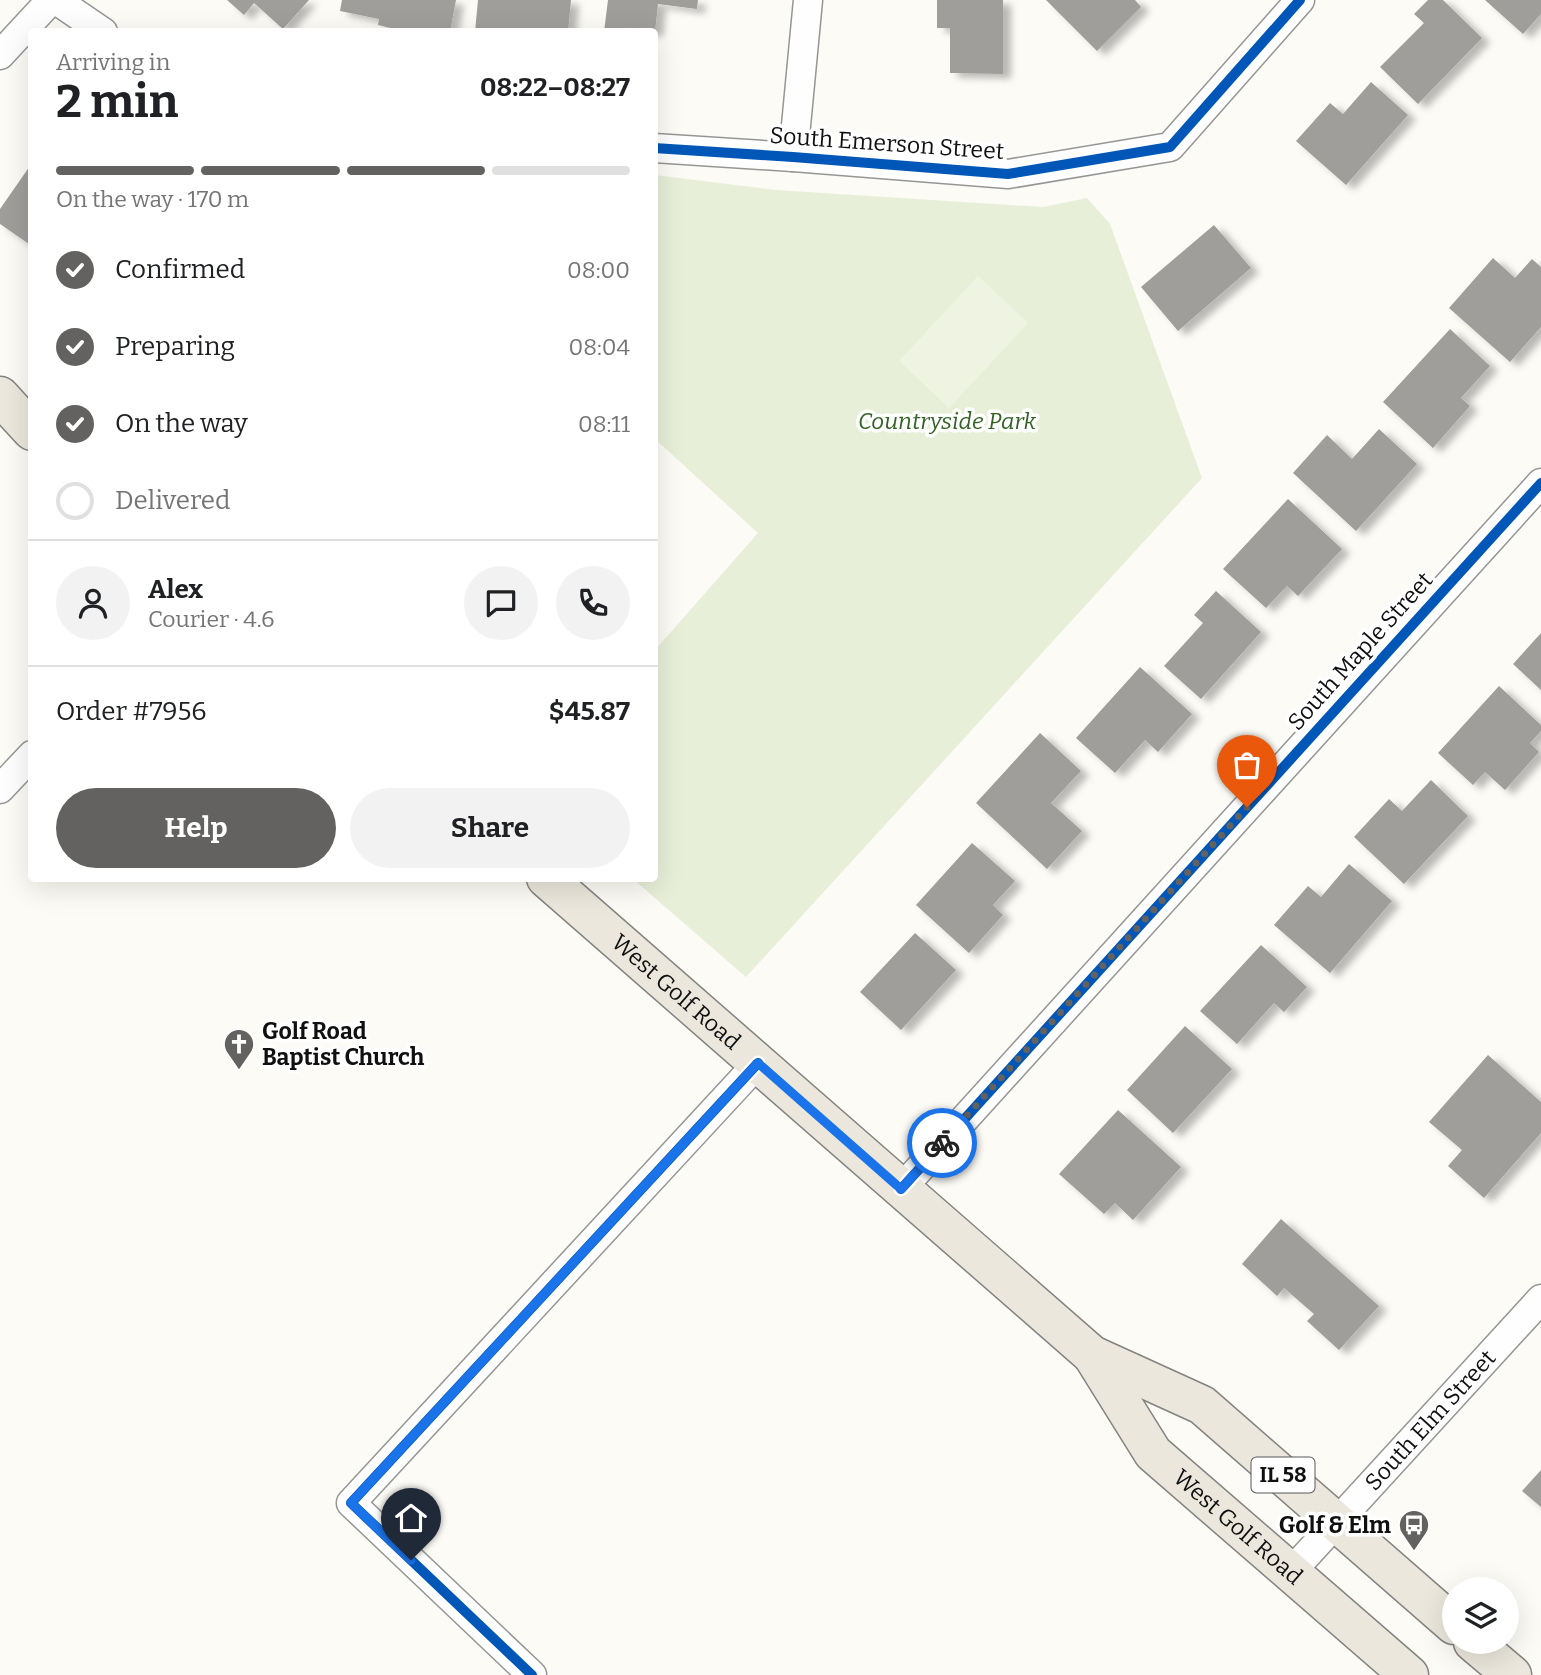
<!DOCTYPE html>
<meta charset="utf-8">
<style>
:root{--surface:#fff;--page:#f2f2f2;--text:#202124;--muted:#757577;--line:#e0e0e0;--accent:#636260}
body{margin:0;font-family:Bitter,serif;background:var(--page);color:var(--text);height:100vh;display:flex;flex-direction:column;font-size:26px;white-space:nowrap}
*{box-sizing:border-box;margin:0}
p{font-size:23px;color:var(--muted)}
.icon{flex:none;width:38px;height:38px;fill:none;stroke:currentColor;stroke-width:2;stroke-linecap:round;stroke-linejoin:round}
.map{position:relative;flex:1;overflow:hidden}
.sheet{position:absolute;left:28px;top:28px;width:630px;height:854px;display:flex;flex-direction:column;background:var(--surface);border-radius:7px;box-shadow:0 7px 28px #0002}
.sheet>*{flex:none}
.fabs{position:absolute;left:1442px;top:1577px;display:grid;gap:14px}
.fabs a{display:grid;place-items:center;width:77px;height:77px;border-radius:50%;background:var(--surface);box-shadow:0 7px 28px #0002;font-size:35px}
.pin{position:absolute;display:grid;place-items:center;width:60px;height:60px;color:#fff;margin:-72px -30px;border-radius:50% 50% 50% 0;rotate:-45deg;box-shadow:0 0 7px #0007}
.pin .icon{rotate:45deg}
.courier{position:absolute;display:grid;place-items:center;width:70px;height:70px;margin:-35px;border:5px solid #1a73e8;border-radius:50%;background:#fff;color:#222;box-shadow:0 2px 9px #0007}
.overview em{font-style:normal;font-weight:700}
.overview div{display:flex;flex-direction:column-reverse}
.overview{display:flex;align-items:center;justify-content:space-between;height:119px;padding:0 28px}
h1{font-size:46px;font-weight:700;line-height:52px}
.bar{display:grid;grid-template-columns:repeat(4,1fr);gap:10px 7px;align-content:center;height:84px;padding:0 28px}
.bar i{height:9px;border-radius:5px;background:var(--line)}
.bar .selected{background:var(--accent)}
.bar p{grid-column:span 4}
.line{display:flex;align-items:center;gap:18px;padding:0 28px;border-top:2px solid var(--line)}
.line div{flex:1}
.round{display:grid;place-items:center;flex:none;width:74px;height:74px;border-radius:37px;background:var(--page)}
ol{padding:0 28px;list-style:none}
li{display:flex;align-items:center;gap:21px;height:77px}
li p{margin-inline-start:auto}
li .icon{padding:7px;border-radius:50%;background:var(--accent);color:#fff;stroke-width:4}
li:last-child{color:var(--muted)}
li i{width:38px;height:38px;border:4px solid var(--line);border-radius:50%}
.cta{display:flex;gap:14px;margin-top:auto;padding:14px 28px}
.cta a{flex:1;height:80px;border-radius:42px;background:var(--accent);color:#fff;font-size:28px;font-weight:700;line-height:80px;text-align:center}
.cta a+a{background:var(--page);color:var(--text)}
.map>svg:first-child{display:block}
</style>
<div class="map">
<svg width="1541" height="1675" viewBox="0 0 1541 1675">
<defs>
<filter id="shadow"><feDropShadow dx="8" dy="4.5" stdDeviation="3.5" flood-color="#0004"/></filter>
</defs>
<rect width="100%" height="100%" fill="#fcfbf6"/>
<path fill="#e7efd8" d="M655 175 776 190 1043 207 1087 198 1110 224 1202 478 746 977 633 879 654 878 655 650 758 533 655 439Z"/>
<path fill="#eff4e2" d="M978 276 1028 323 949 408 899 361Z"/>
<path fill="#a09e9b" filter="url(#shadow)" d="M227 0H309L283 29 254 3 244 15Z
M342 0H456L450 32H409L378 25 379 19 340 11Z
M478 0H571L568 32 527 29 526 32H475Z
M608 0H698L697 9 658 4 655 32H604Z
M937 0H1003V74L950 73V28H937Z
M1046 0H1135L1141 7 1097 51Z
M1428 0H1443L1482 38 1418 104 1380 67 1424 23 1414 14Z
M1485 0H1541V14L1523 34Z
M1371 82 1408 115 1346 185 1296 141 1330 103 1343 114Z
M32 163V246L0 224V209Z
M1214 225 1251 268 1178 331 1141 287Z
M1493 258 1515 278 1532 259 1541 267V327L1510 362 1449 308Z
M1450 329 1490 366 1461 398 1470 406 1433 448 1383 402Z
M1379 429 1417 464 1356 531 1293 473 1327 435 1352 459Z
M1288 499 1342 549 1298 596 1287 586 1266 608 1223 569Z
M1216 591 1261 632 1201 699 1164 666 1203 623 1194 615Z
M1541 633V690L1513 664Z
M1140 667 1192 714 1158 752 1145 740 1115 773 1076 738Z
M1499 686 1541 725V731L1530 743 1539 752 1505 790 1485 772 1473 785 1438 753Z
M1040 733 1081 771 1051 803 1082 831 1047 869 976 803Z
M1431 780 1468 816 1404 884 1354 837 1389 799 1402 811Z
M972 843 1015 881 993 905 1003 915 969 953 916 905Z
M1349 864 1392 901 1330 973 1274 925 1308 886 1321 897Z
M915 933 956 970 901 1030 860 992Z
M1261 945 1307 987 1284 1012 1274 1003 1237 1044 1200 1011Z
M1185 1026 1232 1069 1173 1133 1127 1090Z
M1488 1055 1541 1102V1133L1484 1198 1448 1166 1462 1150 1429 1122Z
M1118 1110 1181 1167 1133 1220 1115 1203 1104 1214 1059 1174Z
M1281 1219 1379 1306 1339 1350 1307 1321 1314 1314 1284 1288 1277 1296 1242 1264Z
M1541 1470V1507L1522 1491Z"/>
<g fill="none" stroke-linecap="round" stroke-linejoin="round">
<g stroke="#969694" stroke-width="31">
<g id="minor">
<path d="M56 0 103 32"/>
<path d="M0 55 51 0"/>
<path d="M654 148 793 157 1008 174 1170 147 1300 0"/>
<path d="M793 157 808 0"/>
<path d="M0 789 32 755"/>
<path d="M901 1189 1541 483"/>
<path id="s1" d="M1291 1572 1541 1299"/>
<path d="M532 1675 351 1503 758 1063"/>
</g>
</g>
<g stroke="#848381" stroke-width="41">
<g id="primary">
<path d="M0 396 32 431"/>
<path id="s2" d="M546 878 1092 1355 1202 1405 1454 1625"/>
<path id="s3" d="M1092 1355 1153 1453 1409 1675"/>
<path d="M1473 1642 1512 1675"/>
</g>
</g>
<use href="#minor" stroke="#fffefe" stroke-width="28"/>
<use href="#primary" stroke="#ebe7dc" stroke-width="38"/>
<g stroke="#fff" stroke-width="15">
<path id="cycleway" d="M654 148 793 157 1008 174 1170 147 1300 0
M901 1189 1541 483
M532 1675 351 1503 758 1063"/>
</g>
<use href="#cycleway" stroke="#0057b8" stroke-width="10"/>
</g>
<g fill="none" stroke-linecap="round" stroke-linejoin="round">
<path stroke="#636260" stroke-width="7" stroke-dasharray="0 12.6" d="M942 1143 1247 807"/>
<path stroke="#1a73e8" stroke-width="9" d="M411 1560 351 1503 758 1063 901 1189 942 1143"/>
</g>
<defs>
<g id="church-pin" transform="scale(1.575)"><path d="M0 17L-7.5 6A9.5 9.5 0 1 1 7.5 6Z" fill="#636260" stroke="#fff"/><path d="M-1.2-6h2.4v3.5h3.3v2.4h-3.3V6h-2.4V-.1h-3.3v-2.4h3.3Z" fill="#fff"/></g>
<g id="bus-pin" transform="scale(1.575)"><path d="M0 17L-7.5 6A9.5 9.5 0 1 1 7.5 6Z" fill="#636260" stroke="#fff"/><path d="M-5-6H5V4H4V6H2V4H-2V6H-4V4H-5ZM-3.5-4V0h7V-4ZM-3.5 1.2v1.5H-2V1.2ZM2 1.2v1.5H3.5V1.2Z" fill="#fff"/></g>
</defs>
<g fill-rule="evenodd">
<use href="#church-pin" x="239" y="1044"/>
<use href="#bus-pin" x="1414" y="1525"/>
</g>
<g text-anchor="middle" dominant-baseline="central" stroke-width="7" stroke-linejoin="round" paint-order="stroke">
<rect fill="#fff" stroke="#585858" stroke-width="2" x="1251.5" y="1457.5" width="63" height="35" rx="5"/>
<g font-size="21" font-weight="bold" fill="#101010">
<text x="1283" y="1475">IL 58</text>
</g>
<g font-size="23" fill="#101010" stroke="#fff">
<text transform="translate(887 143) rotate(4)">South Emerson Street</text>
<text transform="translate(1360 651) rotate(-48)">South Maple Street</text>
<text stroke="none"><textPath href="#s2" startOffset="173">West Golf Road</textPath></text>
<text stroke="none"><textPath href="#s1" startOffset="206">South Elm Street</textPath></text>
<text stroke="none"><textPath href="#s3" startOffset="228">West Golf Road</textPath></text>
</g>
<g font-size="23" font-style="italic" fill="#336325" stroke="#fff">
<text x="947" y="421">Countryside Park</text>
</g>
<g font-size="23" font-weight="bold" fill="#101010" stroke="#fff" text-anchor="start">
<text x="262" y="1031">Golf Road<tspan x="262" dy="26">Baptist Church</tspan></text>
<text x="1391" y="1525" text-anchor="end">Golf &amp; Elm</text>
</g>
</g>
</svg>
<div class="fabs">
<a><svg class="icon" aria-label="layers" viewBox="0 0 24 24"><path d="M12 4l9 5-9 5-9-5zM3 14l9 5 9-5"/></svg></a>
</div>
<div class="pin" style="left:1247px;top:807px;background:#ea580c"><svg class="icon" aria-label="bag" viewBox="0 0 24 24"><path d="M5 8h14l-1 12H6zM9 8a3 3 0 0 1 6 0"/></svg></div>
<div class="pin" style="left:411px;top:1560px;background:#1f2937"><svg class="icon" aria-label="home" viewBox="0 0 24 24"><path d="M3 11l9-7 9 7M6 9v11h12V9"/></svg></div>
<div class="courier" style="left:942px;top:1143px"><svg class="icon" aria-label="bike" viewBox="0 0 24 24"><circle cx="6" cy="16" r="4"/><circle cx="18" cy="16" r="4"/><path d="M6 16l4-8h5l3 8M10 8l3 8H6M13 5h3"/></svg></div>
<section class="sheet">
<div class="overview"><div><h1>2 min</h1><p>Arriving in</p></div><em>08:22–08:27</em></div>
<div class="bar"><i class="selected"></i><i class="selected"></i><i class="selected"></i><i></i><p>On the way · 170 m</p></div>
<ol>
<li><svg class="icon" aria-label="check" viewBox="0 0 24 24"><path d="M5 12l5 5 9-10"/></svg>Confirmed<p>08:00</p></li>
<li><svg class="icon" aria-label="check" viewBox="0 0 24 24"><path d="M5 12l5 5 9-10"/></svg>Preparing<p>08:04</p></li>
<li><svg class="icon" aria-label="check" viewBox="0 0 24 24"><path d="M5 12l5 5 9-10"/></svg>On the way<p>08:11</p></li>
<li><i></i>Delivered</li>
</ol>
<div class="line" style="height:126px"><a class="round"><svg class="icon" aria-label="person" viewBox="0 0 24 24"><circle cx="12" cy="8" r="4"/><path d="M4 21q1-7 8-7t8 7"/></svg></a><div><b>Alex</b><p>Courier · 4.6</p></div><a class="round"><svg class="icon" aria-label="chat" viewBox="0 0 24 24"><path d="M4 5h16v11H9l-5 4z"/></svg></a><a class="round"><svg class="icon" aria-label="phone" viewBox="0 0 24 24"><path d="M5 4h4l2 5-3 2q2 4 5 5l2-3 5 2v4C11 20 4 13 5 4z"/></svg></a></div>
<div class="line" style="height:91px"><div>Order #7956</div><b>$45.87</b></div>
<div class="cta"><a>Help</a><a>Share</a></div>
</section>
</div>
